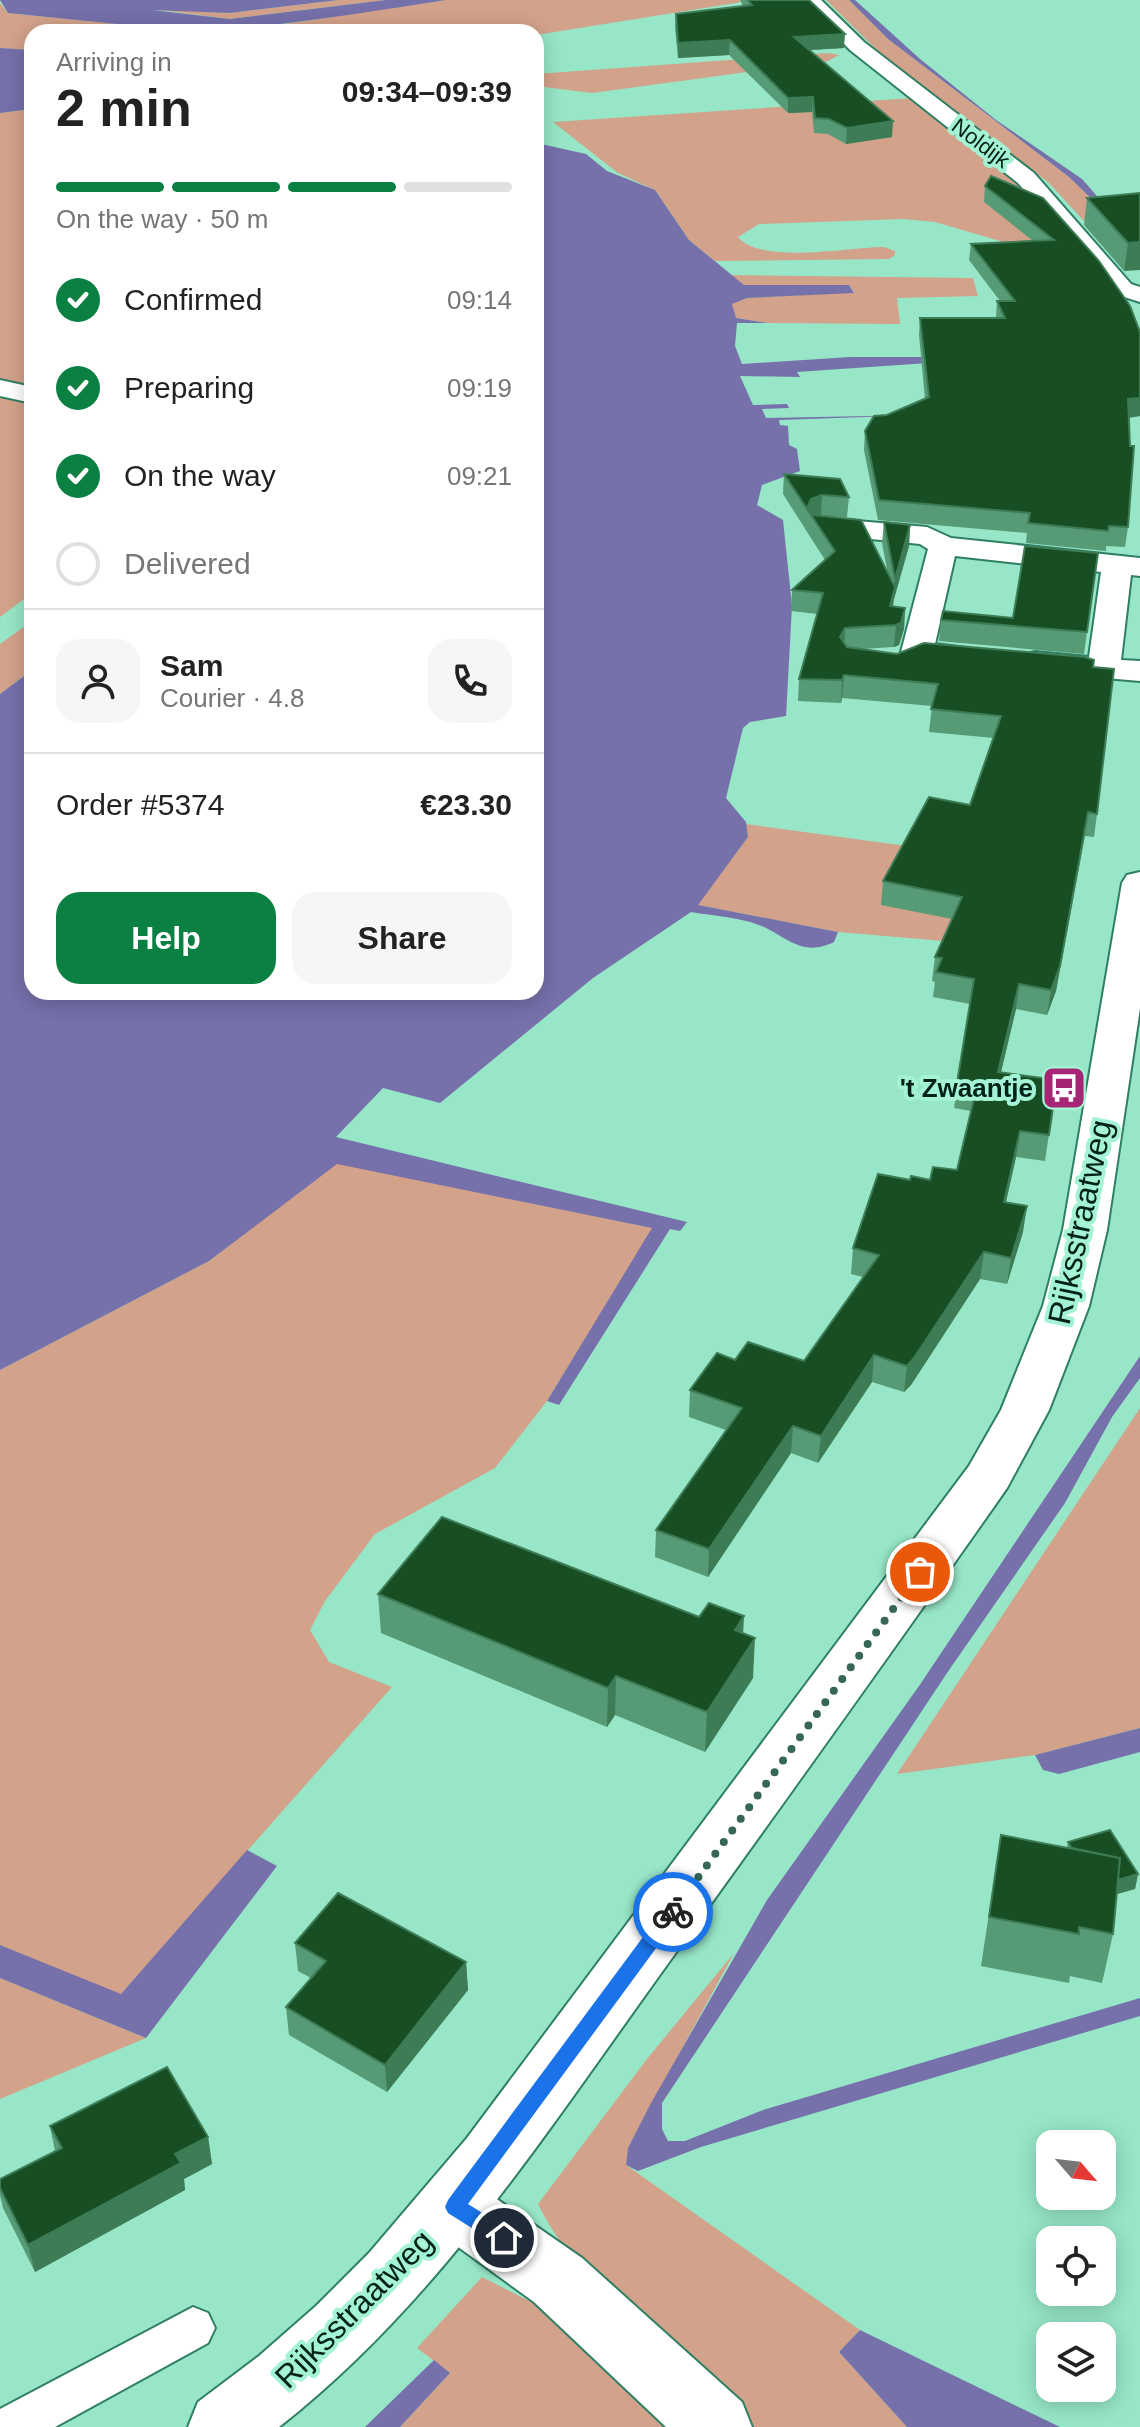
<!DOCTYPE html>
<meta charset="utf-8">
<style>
:root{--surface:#fff;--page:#f6f6f6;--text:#222;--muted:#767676;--line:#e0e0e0;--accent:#0b8043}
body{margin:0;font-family:Arial,sans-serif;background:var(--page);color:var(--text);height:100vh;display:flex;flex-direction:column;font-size:30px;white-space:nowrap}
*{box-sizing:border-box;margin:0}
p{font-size:26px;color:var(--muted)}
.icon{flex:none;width:44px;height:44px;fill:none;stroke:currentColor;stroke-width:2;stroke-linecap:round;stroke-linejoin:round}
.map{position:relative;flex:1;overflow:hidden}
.side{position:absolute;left:24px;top:24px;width:520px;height:976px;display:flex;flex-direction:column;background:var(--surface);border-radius:24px;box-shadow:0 4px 20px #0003}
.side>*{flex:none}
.needle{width:52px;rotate:118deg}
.tools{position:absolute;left:1036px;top:2130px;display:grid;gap:16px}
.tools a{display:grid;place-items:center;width:80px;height:80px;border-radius:16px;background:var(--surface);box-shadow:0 4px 20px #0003;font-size:40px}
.pin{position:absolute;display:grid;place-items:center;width:68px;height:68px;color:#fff;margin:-34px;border:4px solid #fff;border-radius:50%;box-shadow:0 2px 8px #0007}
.courier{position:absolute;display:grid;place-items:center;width:80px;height:80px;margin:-40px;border:6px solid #1a73e8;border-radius:50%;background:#fff;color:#222;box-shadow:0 2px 10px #0007}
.overview em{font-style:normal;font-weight:600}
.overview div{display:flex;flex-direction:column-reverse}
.overview{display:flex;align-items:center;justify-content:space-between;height:136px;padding:0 32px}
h1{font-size:52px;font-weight:600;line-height:60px}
.bar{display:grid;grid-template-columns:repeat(4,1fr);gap:12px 8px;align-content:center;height:96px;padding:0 32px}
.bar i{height:10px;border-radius:6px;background:var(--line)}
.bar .active{background:var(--accent)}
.bar p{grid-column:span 4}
.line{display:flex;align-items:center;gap:20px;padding:0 32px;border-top:2px solid var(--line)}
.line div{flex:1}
.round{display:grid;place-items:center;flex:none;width:84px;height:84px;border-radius:24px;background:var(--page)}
ol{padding:0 32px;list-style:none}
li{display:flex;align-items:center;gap:24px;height:88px}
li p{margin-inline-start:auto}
li .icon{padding:8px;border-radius:50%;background:var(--accent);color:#fff;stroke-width:4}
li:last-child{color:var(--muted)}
li i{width:44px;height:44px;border:4px solid var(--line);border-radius:50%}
.primary-button{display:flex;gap:16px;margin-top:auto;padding:16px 32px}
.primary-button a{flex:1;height:92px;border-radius:24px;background:var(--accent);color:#fff;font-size:32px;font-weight:600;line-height:92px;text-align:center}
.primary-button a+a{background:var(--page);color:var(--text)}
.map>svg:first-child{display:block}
</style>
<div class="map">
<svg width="1140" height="2427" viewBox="0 0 1140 2427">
<rect width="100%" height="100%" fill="#97e6c8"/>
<path fill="#d3a28a" d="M338 0H386L230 19 152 9 230 13Z
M446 0H739L742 2 536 35V32H179L271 26Z
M826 0H849L888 39 1069 177 1096 203 1084 221 1049 183 887 60Z
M0 3 8 13 158 28 152 32H32V50L0 48Z
M828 53 839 55 828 61 592 93 536 86V74Z
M914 98 1017 176 1073 241 1017 246 935 222 903 219 759 224 738 237C761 265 850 247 884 247L895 251V255L889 259 715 261 689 240 655 190 618 173 553 122Z
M32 109V387L0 380V113Z
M730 275 973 278 978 296 897 298 900 324 768 323 736 318 731 304 747 298 854 292 849 285H744Z
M0 395 32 402V593L0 617Z
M32 621V670L0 694V644Z
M746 824 950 852 956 942 838 932 697 905 748 837Z
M337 1163 653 1228 547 1401 495 1468 375 1534 325 1601 310 1630 329 1662 392 1687 121 1994 115 1993 0 1945V1370L209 1261Z
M1140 1408V1728L1035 1755 897 1774Z
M734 1953 628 2148 626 2165 860 2330 839 2352 907 2427H749C677 2361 581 2292 538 2204L647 2059Z
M0 1978 146 2038 0 2099Z
M482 2277 543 2308 674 2427H400L450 2373 417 2348Z"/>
<path fill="#7670ab" d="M0 0H338L230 13 152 10 230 19 386 0H446C348 15 251 32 152 32L156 28 8 13Z
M849 0H855L920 59 996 120 1082 179 1103 203H1096L1069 177 888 39Z
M0 48 32 50V109L0 113Z
M536 135 541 144 586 154 607 171 655 190 689 240 744 285H849L854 293 747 298 732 304 736 318 768 323H737L735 346 742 364 850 357H1015L797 372 800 377 740 376 753 405 787 404 789 408 762 409 766 418 922 415 779 420 780 425 788 426 789 445 797 449 800 471 762 485 757 505 783 520 792 606 786 716 750 722 743 728 726 798 746 822 748 837 698 905 838 932 834 942C801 958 787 936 759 925 739 917 713 916 691 912L593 978 440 1103 383 1088 336 1137 687 1222 680 1231 670 1229 559 1405 547 1401 652 1228 337 1164 209 1261 0 1370V694L32 670V992H536Z
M1140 1356V1378L1112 1417 1065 1503 947 1673 662 2103V2129L668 2141H685L763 2110 1140 1998V2016L701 2147 638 2171 626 2165 628 2148 651 2103 767 1900 919 1686Z
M1140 1728V1752L1059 1774 1043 1770 1035 1755Z
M247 1850 277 1866 146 2038 0 1978V1945L121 1994Z
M860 2330 1060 2427H907L839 2352Z
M434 2360 450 2373 400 2427H365Z"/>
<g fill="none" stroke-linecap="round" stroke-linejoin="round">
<g stroke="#2f7f65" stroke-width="4">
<path id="lane" d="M193 2307 208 2313 215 2328 208 2343 55 2427H0V2409Z"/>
</g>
<g stroke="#2f7f65" stroke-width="4">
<path id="street" d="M802 0H821L864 42 1034 173 1131 284 1140 287V302L1115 294 1018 183 850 50Z
M0 380 32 387V403L0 396Z
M822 518 927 527 951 538 1140 558V576L1131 575 1121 660 1140 661V681L1035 672 1024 669 1019 662 1024 655 1035 652 1089 657 1101 572 955 556 935 644 981 650 986 657 981 664 970 667 906 659 901 652 928 549 920 544 812 533 808 527 812 521Z
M455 2177 478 2186 582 2258 742 2402 752 2427H666L534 2302 432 2228 422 2207 432 2186Z"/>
</g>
<g stroke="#2f7f65" stroke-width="4">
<path id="secondary" d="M1140 872V1008L1107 1230 1089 1306 1049 1410 1007 1488C889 1657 769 1823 649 1990 538 2145 431 2308 279 2427H188L198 2402 259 2356 316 2306 369 2253 467 2138 969 1466 1001 1410 1043 1306 1063 1230 1122 883 1127 875Z"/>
</g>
<use href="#lane" fill="#fff" fill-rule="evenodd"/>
<use href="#street" fill="#fff" fill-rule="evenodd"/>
<use href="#secondary" fill="#fff" fill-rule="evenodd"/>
</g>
<path fill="#579a76" d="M740 0H809L844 48 810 50 892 137 846 144 828 134 814 133 812 112 788 113 729 55 678 58 675 28 676 14 743 6Z
M985 186 1043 198 1140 416 1129 418 1128 527 1125 547 1106 546V551L1026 543 1027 533 878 520 864 450 865 431 887 415 925 399 919 335 920 318H996L997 301H1000L969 260 971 244 1033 241 984 202Z
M1140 193 1124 271 1084 225 1087 198Z
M784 474 849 497 847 517 819 516 888 574 882 543 884 522 910 525 909 546 894 599 893 606 905 608 904 629 899 645 894 647 862 649 897 654 1093 667 1097 814 1094 837 1085 836 1056 991 1047 1015 1016 1009 1001 1072 1057 1080 1045 1161 1016 1157 1006 1202 1023 1232 1007 1284 980 1279 911 1385 904 1392 872 1382 818 1463 791 1453 708 1577 655 1557 656 1530 726 1430 689 1417 690 1390 735 1360 804 1361 863 1277 851 1274 853 1248 910 1180H930L957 1170 971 1111 954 1108 970 1004 933 997 935 982 932 981 935 957 952 919 881 905 883 881 970 805 994 738 929 732 932 706 842 698 841 703 798 701 799 679 817 614 791 611 792 590 825 560 783 494Z
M1098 553 1084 654 939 641 941 620 1013 618Z
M378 1594 743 1634 753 1678 705 1752 615 1715 607 1727 381 1633Z
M1001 1835 1067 1848 1068 1842 1138 1874 1135 1889 1117 1894 1113 1934 1102 1983 1070 1976 1069 1983 981 1966Z
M295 1943 466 1962 468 1990 387 2092 289 2035 286 2007 311 1978 298 1971Z
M50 2126 208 2137 212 2164 184 2179 185 2190 35 2272 3 2208 0 2195V2179L55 2151Z"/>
<path fill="#3d7c55" d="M845 34 844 48 793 51 794 37Z
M730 40 729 55 678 58V43Z
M813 97 812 112 788 113V98Z
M893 121 892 137 846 144 847 128Z
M1140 242V270L1124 271 1128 243Z
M1140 398V416L1125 418 1128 399Z
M822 495 821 515 813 518 807 509 811 499Z
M910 525 909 546 894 599 889 628 890 606 895 579Z
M905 608 904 629 899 645 894 647 896 625Z
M845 628 844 650 840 637Z
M844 675 842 698 841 703 842 680Z
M1088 812 1056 991 1047 1015 1051 990Z
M1019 984 1016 1009 995 1097 998 1072Z
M1020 1131 1016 1157 1000 1228 1004 1202Z
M1027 1206 1023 1232 1007 1284 1011 1258Z
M984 1252 980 1279 911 1385 904 1392 907 1366Z
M874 1355 872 1382 818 1463 821 1436Z
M793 1426 791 1453 708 1577 709 1549Z
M744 1616 742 1655 735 1630Z
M755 1638 753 1678 705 1752 707 1712Z
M616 1676 615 1715 607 1727 608 1688Z
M1138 1874 1135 1889 1092 1901 1095 1887Z
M466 1962 468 1990 387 2092 385 2065Z
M208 2137 212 2164 184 2179 185 2190 35 2272 28 2245 175 2154Z"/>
<path fill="#174e24" stroke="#3d7c55" stroke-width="2" d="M748 0H809L845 34 794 37 893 121 847 128 829 119 815 118 813 97 788 98 730 40 678 43 676 14 752 5Z
M991 176 1043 198 1099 261 1130 306 1140 332V398L1128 399 1130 446H1134L1128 527 1109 526 1108 531 1028 523 1030 513 879 500 865 431 874 416 887 415 929 397 920 318H1005L997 301H1015L971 244 1054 240 985 186Z
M1140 193V242L1128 243 1087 198Z
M784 474 840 479 849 497 822 495 811 499 807 508 813 515 861 520 895 587 890 606 905 608 901 623 896 625 845 628 840 637 847 647 897 654 924 643 1085 657 1094 660 1093 667 1114 669 1097 814 1088 812 1060 966 1051 990 1019 984 998 1072 1057 1080 1049 1135 1020 1131 1004 1202 1027 1206 1011 1258 984 1252 914 1358 907 1366 874 1355 821 1436 793 1426 709 1549 656 1530 742 1408 690 1390 717 1353 735 1360 748 1342 804 1361 879 1255 853 1248 878 1174 910 1180 911 1176 930 1180 933 1167 957 1170 977 1086 957 1083 974 979 936 972 942 958 935 957 962 897 883 881 929 797 970 805 1001 716 931 709 938 684 844 675 842 680 799 679 823 593 792 590 835 551Z
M884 522 910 525 895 579Z
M1025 546 1098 553 1087 632 941 620 943 611 1013 618Z
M442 1517 699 1617 709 1603 744 1616 735 1630 755 1638 707 1712 616 1676 608 1688 378 1594Z
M1110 1830 1138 1874 1118 1880 1120 1858 1072 1848 1068 1842Z
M1001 1835 1120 1858 1113 1934 1079 1927V1934L989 1917Z
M338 1893 466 1962 385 2065 286 2007 326 1961 295 1943Z
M167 2067 208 2137 175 2154 181 2163 28 2245 0 2188V2179L62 2148 50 2126Z"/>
<path fill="#1a73e8" d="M673 1904 679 1906V1917L468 2204 511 2231 513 2238 511 2244H497L448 2213 445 2207 448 2200 666 1906Z"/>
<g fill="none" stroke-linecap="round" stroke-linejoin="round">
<path stroke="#366756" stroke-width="8" stroke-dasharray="0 14.4" d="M673 1912 920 1572"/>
</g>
<defs>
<g id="bus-square" transform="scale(2.3)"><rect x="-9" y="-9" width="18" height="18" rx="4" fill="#a62574" stroke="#a4f3d4"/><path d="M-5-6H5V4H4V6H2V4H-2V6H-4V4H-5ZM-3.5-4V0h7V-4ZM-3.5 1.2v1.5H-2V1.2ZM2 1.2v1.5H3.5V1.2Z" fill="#fff"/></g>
</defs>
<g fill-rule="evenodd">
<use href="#bus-square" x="1064" y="1088"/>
</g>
<g text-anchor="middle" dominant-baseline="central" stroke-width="8" stroke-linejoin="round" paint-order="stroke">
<g font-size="22" fill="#012218" stroke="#a4f3d4">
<text transform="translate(981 143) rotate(37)">Noldijk</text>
</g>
<g font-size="26" font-weight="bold" fill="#012218" stroke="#a4f3d4" text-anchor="end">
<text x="1033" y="1088">'t Zwaantje</text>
</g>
<g font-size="32" fill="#012218" stroke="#a4f3d4">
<text transform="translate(1080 1222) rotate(-78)">Rijksstraatweg</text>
<text transform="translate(354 2309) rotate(-45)">Rijksstraatweg</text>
</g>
</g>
</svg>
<div class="tools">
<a><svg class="needle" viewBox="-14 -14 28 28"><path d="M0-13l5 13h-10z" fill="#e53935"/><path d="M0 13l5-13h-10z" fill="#767676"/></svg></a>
<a><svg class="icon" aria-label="locate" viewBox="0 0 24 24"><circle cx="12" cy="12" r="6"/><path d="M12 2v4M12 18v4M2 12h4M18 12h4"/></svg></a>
<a><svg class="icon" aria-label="layers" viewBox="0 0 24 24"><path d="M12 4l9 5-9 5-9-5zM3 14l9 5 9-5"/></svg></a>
</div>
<div class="pin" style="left:920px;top:1572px;background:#ea580c"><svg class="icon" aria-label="bag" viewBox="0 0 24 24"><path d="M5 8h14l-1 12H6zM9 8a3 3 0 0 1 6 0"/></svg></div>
<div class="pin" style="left:504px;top:2238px;background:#1f2937"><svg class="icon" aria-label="home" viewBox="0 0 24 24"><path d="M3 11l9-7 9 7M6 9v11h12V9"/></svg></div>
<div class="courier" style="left:673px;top:1912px"><svg class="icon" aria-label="bike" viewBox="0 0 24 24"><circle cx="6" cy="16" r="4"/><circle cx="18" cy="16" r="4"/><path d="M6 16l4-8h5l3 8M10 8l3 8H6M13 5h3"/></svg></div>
<section class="side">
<div class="overview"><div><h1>2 min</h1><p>Arriving in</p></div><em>09:34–09:39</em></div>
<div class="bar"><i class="active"></i><i class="active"></i><i class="active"></i><i></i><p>On the way · 50 m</p></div>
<ol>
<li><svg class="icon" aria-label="check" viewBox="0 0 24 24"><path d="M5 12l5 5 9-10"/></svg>Confirmed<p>09:14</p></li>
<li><svg class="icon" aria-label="check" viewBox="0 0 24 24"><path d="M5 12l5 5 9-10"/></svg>Preparing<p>09:19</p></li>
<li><svg class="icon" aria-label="check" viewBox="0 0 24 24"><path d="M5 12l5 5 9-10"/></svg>On the way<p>09:21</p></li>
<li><i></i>Delivered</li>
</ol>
<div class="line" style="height:144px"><a class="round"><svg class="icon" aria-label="person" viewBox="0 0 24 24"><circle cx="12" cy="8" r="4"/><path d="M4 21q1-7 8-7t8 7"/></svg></a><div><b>Sam</b><p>Courier · 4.8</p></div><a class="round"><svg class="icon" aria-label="phone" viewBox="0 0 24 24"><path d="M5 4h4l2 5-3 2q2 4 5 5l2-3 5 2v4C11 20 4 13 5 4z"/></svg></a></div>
<div class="line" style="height:104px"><div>Order #5374</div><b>€23.30</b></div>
<div class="primary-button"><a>Help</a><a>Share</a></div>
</section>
</div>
